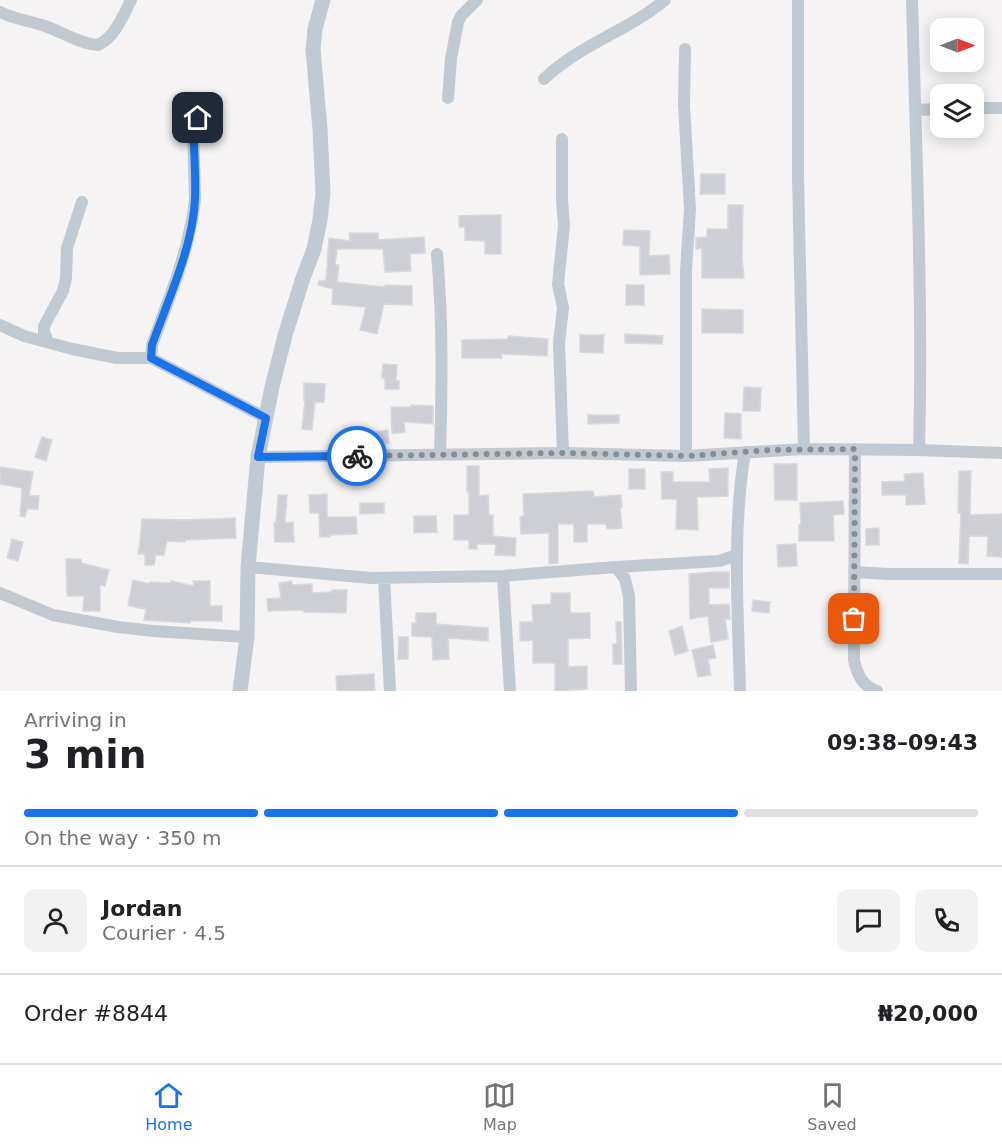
<!DOCTYPE html>
<meta charset="utf-8">
<style>
:root{--surface:#fff;--page:#f2f2f2;--text:#202124;--muted:#757577;--line:#e0e0e0;--accent:#1a73e8}
body{margin:0;font-family:"DejaVu Sans",sans-serif;background:var(--page);color:var(--text);height:100vh;display:flex;flex-direction:column;font-size:22px;white-space:nowrap}
*{box-sizing:border-box;margin:0}
p{font-size:20px;color:var(--muted)}
.icon{flex:none;width:33px;height:33px;fill:none;stroke:currentColor;stroke-width:2;stroke-linecap:round;stroke-linejoin:round}
.map{position:relative;height:691px;overflow:hidden}
.sheet{display:flex;flex-direction:column;background:var(--surface);flex:1}
.sheet>*{flex:none}
.needle{width:39px;rotate:90deg}
.controls{position:absolute;left:930px;top:18px;display:grid;gap:12px}
.controls a{display:grid;place-items:center;width:54px;height:54px;border-radius:12px;background:var(--surface);box-shadow:0 3px 15px #0003;font-size:30px}
.pin{position:absolute;display:grid;place-items:center;width:51px;height:51px;color:#fff;margin:-26px;border-radius:12px;box-shadow:0 3px 9px #0006}
.courier{position:absolute;display:grid;place-items:center;width:60px;height:60px;margin:-30px;border:4px solid #1a73e8;border-radius:50%;background:#fff;color:#222;box-shadow:0 2px 8px #0007}
.head em{font-style:normal;font-weight:800}
.head div{display:flex;flex-direction:column-reverse}
.head{display:flex;align-items:center;justify-content:space-between;height:102px;padding:0 24px}
h1{font-size:39px;font-weight:800;line-height:45px}
.bar{display:grid;grid-template-columns:repeat(4,1fr);gap:9px 6px;align-content:center;height:72px;padding:0 24px}
.bar i{height:8px;border-radius:4px;background:var(--line)}
.bar .selected{background:var(--accent)}
.bar p{grid-column:span 4}
.line{display:flex;align-items:center;gap:15px;padding:0 24px;border-top:2px solid var(--line)}
.line div{flex:1}
.round{display:grid;place-items:center;flex:none;width:63px;height:63px;border-radius:12px;background:var(--page)}
.tabs{display:flex;justify-content:space-around;align-items:center;height:84px;border-top:2px solid var(--line);background:var(--surface);font-size:16px;color:var(--muted)}
.tabs a{display:grid;justify-items:center;gap:3px}
.tabs .selected{color:var(--accent)}
.map>svg:first-child{display:block}
</style>
<div class="map">
<svg width="1002" height="691" viewBox="0 0 1002 691">
<rect width="100%" height="100%" fill="#f5f3f3"/>
<path fill="#cdcfd5" stroke="#d7d9de" stroke-width="1.5" d="M701 174H725V194H700Z
M728 205H743L742 259 744 278H702V248L696 249V238L707 237V229H728Z
M488 215H501V254H485V241L465 240V227H459V216Z
M624 230 650 231 649 256 669 255 670 274 640 275V246L623 245Z
M349 233H378V240L424 237 425 253 410 254 411 271 385 272 383 249H337L335 265H339L337 282 385 287V285L412 286V305L384 304 377 334 360 330 366 307 332 304 333 289 318 285 319 281H326L329 238 350 241Z
M626 285H644V305H626Z
M702 309 743 310V333H702Z
M625 334 663 336 662 344 625 343Z
M580 335H604L603 353 580 352Z
M508 336 548 339 547 356 501 354 502 358H462V340L508 339Z
M383 364 397 365 396 381H399V389H385V378H382Z
M304 383 325 384 324 402H315L312 430 302 429 305 401H304Z
M744 387 761 388 760 411H743Z
M411 405 433 406V424L404 422 405 432 392 434 391 407H411Z
M725 413 741 414V439L724 438Z
M588 415H619V423L588 424Z
M388 430 389 443 365 445 364 433Z
M42 437 52 440 46 461 35 457Z
M774 464H797V500H775Z
M467 466H479V496L488 495 489 515H493V536L516 538 515 556 495 555 496 544H477V549H469V540H454V515H469V492H467Z
M0 467 33 472 29 496H39L38 509H27L25 517 20 516 22 488 0 484Z
M728 468V496L697 497 698 530 676 529 677 499H662L661 472H673V482H710L709 469Z
M629 469H645V489H629Z
M959 471H971L970 515 1002 514V557L987 556 988 536H969L968 564 959 563 961 513H958Z
M923 473 925 504 906 505V495H882V482L905 481 904 474Z
M593 491 594 497 621 495 622 507 620 508 622 528 607 529 606 524H587V542H574V524H558V563L549 564V533L521 534 520 517 524 516 523 494Z
M327 494V517H356L357 534 330 535V537H320L319 513H310L309 495Z
M278 495H287L285 523 293 522 294 542H275L274 523H276Z
M843 501 844 514 833 515 834 541H799V525H801L800 503Z
M360 503H384V513L360 514Z
M414 516H436L437 532 414 533Z
M235 518 236 538 185 540V542L167 541 164 555H156L154 565H145V554H138L140 543 142 519 185 520Z
M879 528V545H866V529Z
M12 539 23 542 18 561 7 558Z
M796 544 797 566 778 567 777 545Z
M66 559H81V563L109 570 105 586 100 585V611H83L84 596H67Z
M715 572H729V588H709V605L729 604 730 619H725L728 639 711 642 708 616 690 619 689 574Z
M133 580 150 584V582L171 583V581L194 586 193 581H210V606H222V621H190V623L144 620 146 609 128 606Z
M292 581V585L312 584V593L332 592V590H347L346 613 304 612V610L268 611 267 599 281 598 279 583Z
M551 593H570V613H590V638L568 639V667L587 666V689L555 691V663H533V640L520 641V622H533L532 605 551 604Z
M753 600 770 602 769 613 752 611Z
M416 613H436V624L488 628V641L448 638 449 659 433 660 432 637 412 636V623L416 624Z
M616 622H621L622 664H613V644H617Z
M682 626 688 651 675 655 669 631Z
M399 637H408V659H398Z
M713 645 716 658 708 659 711 675 698 677 692 650Z
M374 674 375 691H337L336 676Z"/>
<g fill="none" stroke-linecap="round" stroke-linejoin="round">
<path stroke="#c1cad2" stroke-width="12" d="M798 0V177L804 449
M912 0C916 150 923 300 919 450
M0 12C14 19 30 21 45 26 62 32 80 44 98 45 115 37 123 16 131 0
M685 49 684 105 690 209 686 271V456
M544 79C579 45 628 31 665 0
M448 98 451 59 458 22 461 16 477 0
M974 108H1002
M915 110 940 109
M562 139V199L564 226 558 284 563 308 559 343 563 453
M437 254C443 321 442 388 440 455
M0 325 24 336 72 349 117 358H151L266 418
M48 342 44 332V326L63 291 66 278 67 248 82 202
M151 358 152 345 177 277 186 247 193 215 195 199 193 126C196 116 208 116 217 114
M855 449 854 660C857 674 862 686 877 691
M258 457 563 453 686 456 804 449 919 450 1002 453
M248 567 371 578 503 576 616 567 719 561 737 555
M616 567 625 579 629 596 631 691
M854 572 888 574H1002
M503 576 510 691
M384 578 390 691
M0 593 53 615 118 627 153 631 247 637
M740 691C738 612 732 530 745 452"/>
<path stroke="#c1cad2" stroke-width="15" d="M240 691 247 637 248 567 258 457 272 387 286 332 303 278 314 249 320 220 323 193 320 129 313 50 315 29 323 0"/>
</g>
<g fill="none" stroke-linecap="round" stroke-linejoin="round">
<path stroke="#868d94" stroke-width="6" stroke-dasharray="0 10.8" d="M357 456 563 453 687 456 771 450 855 449 854 619"/>
<path stroke="#1a73e8" stroke-width="8" d="M198 118 194 122 193 126C194 150 196 175 195 199 193 247 168 300 152 345L151 358 266 418 258 457 357 456"/>
</g>
</svg>
<div class="controls">
<a><svg class="needle" viewBox="-14 -14 28 28"><path d="M0-13l5 13h-10z" fill="#e53935"/><path d="M0 13l5-13h-10z" fill="#757577"/></svg></a>
<a><svg class="icon" aria-label="layers" viewBox="0 0 24 24"><path d="M12 4l9 5-9 5-9-5zM3 14l9 5 9-5"/></svg></a>
</div>
<div class="pin" style="left:854px;top:619px;background:#ea580c"><svg class="icon" aria-label="bag" viewBox="0 0 24 24"><path d="M5 8h14l-1 12H6zM9 8a3 3 0 0 1 6 0"/></svg></div>
<div class="pin" style="left:198px;top:118px;background:#1f2937"><svg class="icon" aria-label="home" viewBox="0 0 24 24"><path d="M3 11l9-7 9 7M6 9v11h12V9"/></svg></div>
<div class="courier" style="left:357px;top:456px"><svg class="icon" aria-label="bike" viewBox="0 0 24 24"><circle cx="6" cy="16" r="4"/><circle cx="18" cy="16" r="4"/><path d="M6 16l4-8h5l3 8M10 8l3 8H6M13 5h3"/></svg></div>
</div>
<section class="sheet">
<div class="head"><div><h1>3 min</h1><p>Arriving in</p></div><em>09:38–09:43</em></div>
<div class="bar"><i class="selected"></i><i class="selected"></i><i class="selected"></i><i></i><p>On the way · 350 m</p></div>
<div class="line" style="height:108px"><a class="round"><svg class="icon" aria-label="person" viewBox="0 0 24 24"><circle cx="12" cy="8" r="4"/><path d="M4 21q1-7 8-7t8 7"/></svg></a><div><b>Jordan</b><p>Courier · 4.5</p></div><a class="round"><svg class="icon" aria-label="chat" viewBox="0 0 24 24"><path d="M4 5h16v11H9l-5 4z"/></svg></a><a class="round"><svg class="icon" aria-label="phone" viewBox="0 0 24 24"><path d="M5 4h4l2 5-3 2q2 4 5 5l2-3 5 2v4C11 20 4 13 5 4z"/></svg></a></div>
<div class="line" style="height:78px"><div>Order #8844</div><b>₦20,000</b></div>
</section>
<nav class="tabs">
<a class="selected"><svg class="icon" aria-label="home" viewBox="0 0 24 24"><path d="M3 11l9-7 9 7M6 9v11h12V9"/></svg>Home</a>
<a><svg class="icon" aria-label="map" viewBox="0 0 24 24"><path d="M3 6l6-2 6 2 6-2v14l-6 2-6-2-6 2zM9 4v14M15 6v14"/></svg>Map</a>
<a><svg class="icon" aria-label="saved" viewBox="0 0 24 24"><path d="M7 4h10v16l-5-4-5 4z"/></svg>Saved</a>
</nav>
